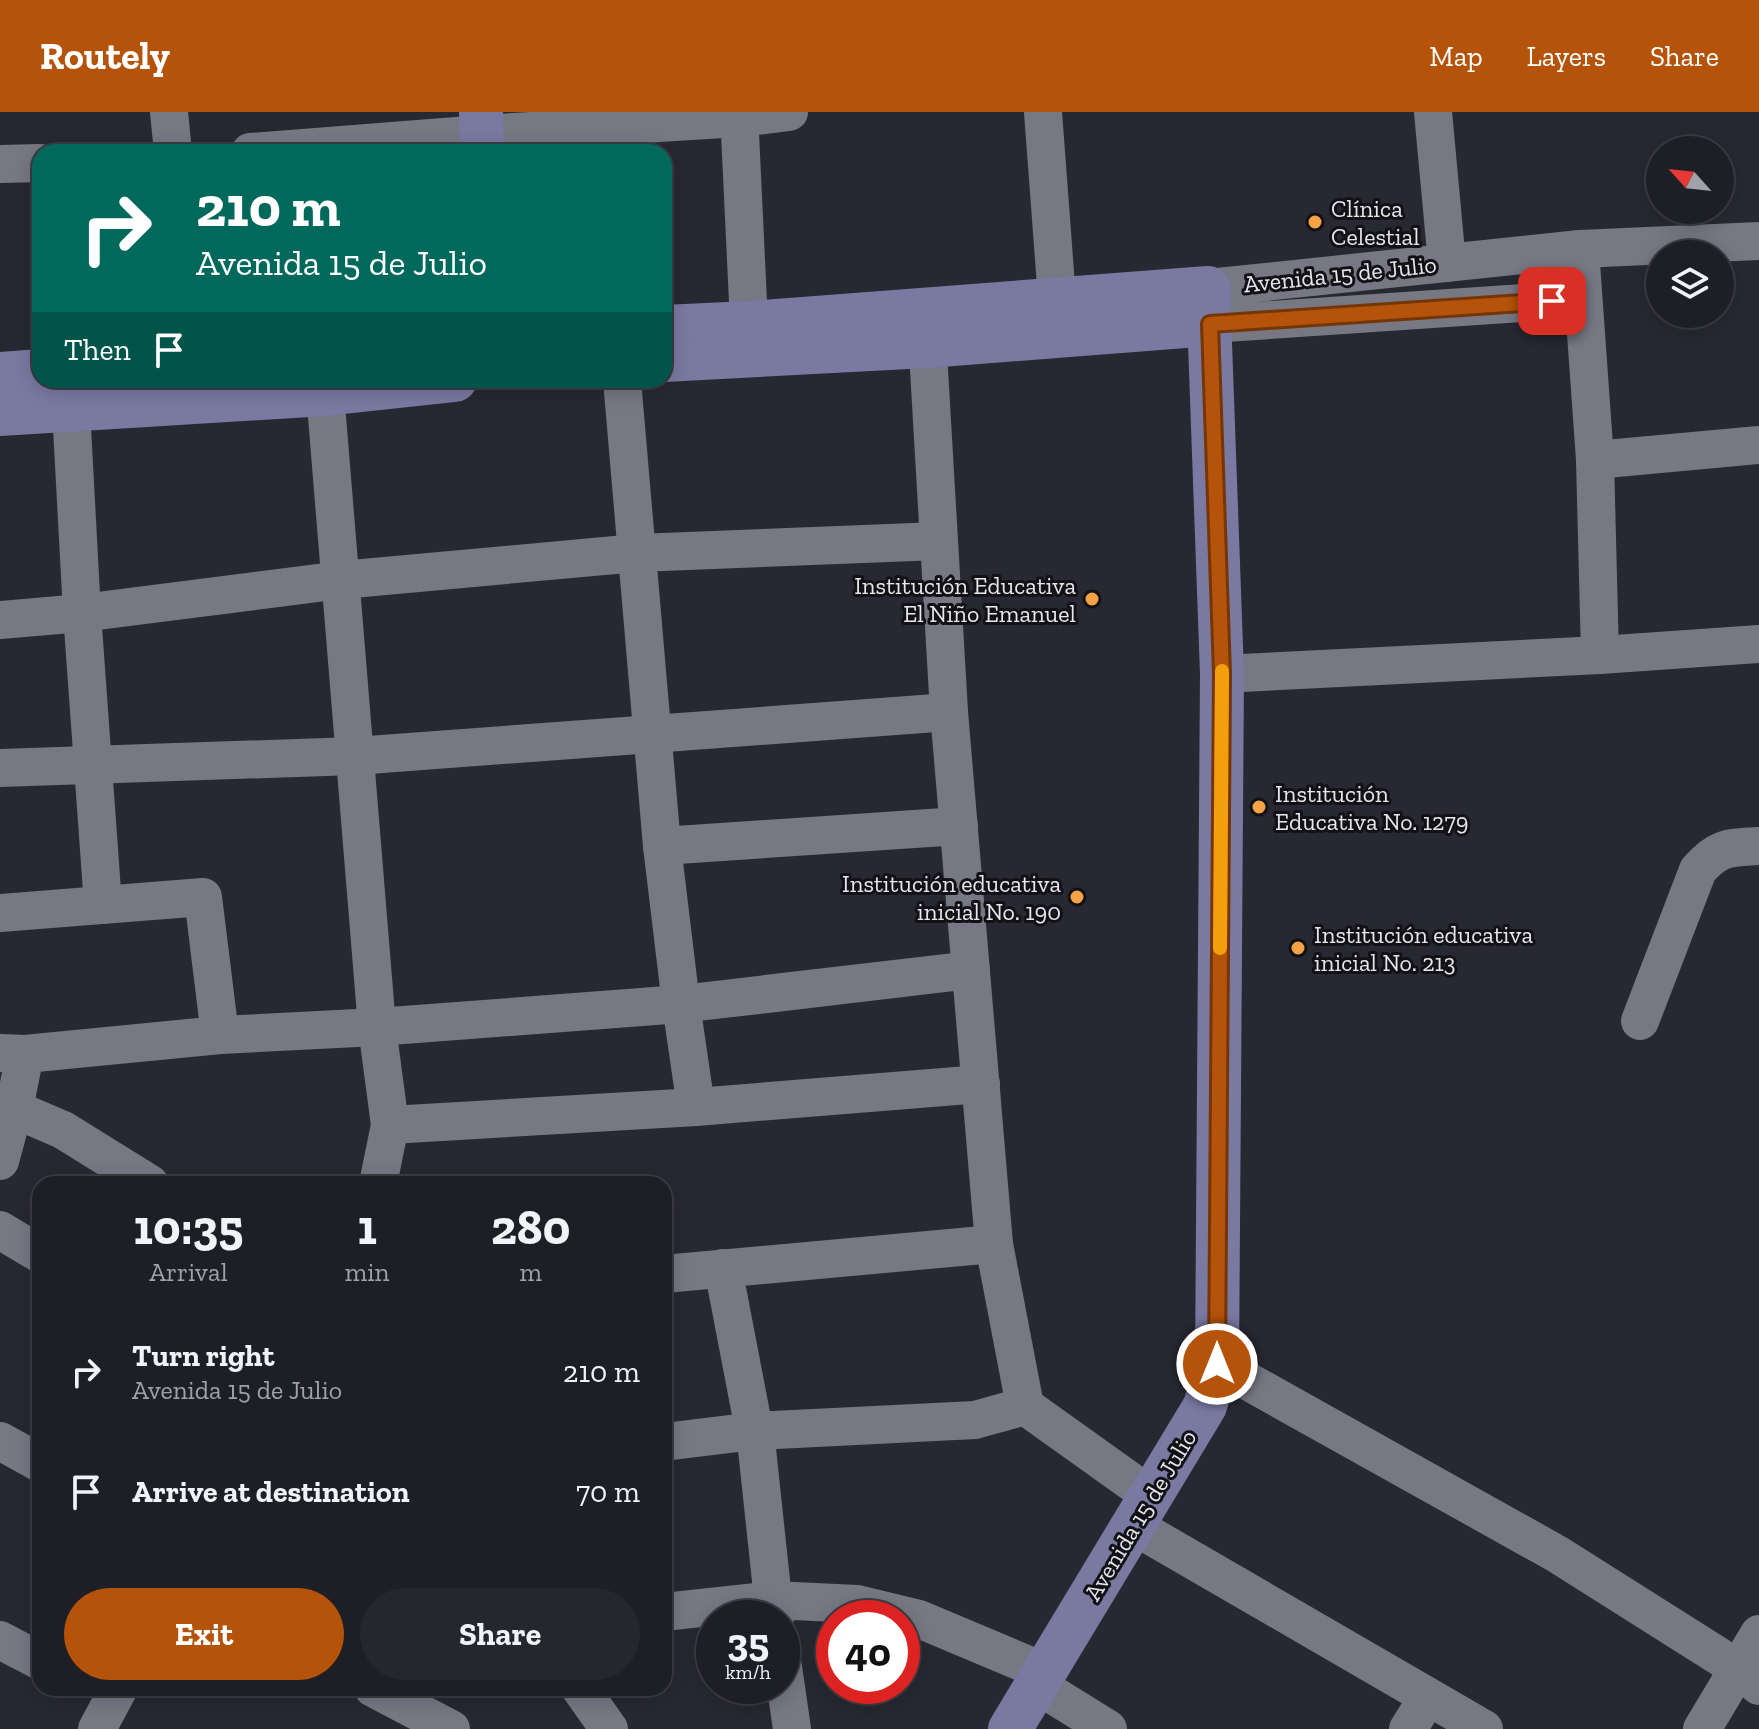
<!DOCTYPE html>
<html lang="en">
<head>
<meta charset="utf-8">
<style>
  :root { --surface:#1e1e26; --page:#26272e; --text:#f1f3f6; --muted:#a1a2a7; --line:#3c3c43; --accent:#b45309 }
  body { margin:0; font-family:"Zilla Slab",serif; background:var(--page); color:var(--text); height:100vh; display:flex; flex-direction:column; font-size:30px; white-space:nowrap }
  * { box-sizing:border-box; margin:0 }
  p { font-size:26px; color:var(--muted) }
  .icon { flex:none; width:44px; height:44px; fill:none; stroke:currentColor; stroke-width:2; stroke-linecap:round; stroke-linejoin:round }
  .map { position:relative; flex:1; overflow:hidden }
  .details { position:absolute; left:32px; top:1064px; width:640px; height:520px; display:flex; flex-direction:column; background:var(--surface); border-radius:24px; box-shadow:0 4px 20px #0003,0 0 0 2px var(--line) }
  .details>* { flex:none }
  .banner { position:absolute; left:32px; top:32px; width:640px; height:244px; border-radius:24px; box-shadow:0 4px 20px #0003,0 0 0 2px var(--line); background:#00695c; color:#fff; overflow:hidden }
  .needle { width:52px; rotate:297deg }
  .buttons { position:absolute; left:1646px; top:24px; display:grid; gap:16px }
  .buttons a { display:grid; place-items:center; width:88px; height:88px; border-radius:50%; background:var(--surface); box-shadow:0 4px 20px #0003,0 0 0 2px var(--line); font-size:40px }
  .speed { position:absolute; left:696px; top:1488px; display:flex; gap:16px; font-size:40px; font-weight:700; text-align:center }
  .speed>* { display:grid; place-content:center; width:104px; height:104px; border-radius:50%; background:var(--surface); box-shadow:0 4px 20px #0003,0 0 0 2px var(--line); line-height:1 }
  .speed small { font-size:20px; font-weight:400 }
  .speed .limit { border:12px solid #d22; background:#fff; color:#111 }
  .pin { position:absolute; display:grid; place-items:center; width:68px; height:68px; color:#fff; margin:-34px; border-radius:16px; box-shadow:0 4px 12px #0006 }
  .me { position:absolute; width:88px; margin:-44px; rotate:0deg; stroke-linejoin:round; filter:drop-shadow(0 0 6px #0008) }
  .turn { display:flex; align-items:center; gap:28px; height:168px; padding:0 32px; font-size:36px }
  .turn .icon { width:104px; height:104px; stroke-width:2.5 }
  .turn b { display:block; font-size:56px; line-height:68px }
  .then { display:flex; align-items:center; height:76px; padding:0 32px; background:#0003; gap:16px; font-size:30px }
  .eta { display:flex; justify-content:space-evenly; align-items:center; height:136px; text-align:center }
  .eta b { font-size:48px; font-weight:800; line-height:56px }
  .button { display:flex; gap:16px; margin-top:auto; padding:16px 32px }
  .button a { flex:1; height:92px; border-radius:48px; background:var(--accent); color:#fff; font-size:32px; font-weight:800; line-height:92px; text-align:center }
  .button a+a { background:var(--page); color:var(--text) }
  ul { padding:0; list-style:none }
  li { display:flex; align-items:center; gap:24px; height:120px; padding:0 32px }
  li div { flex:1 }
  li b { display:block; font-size:30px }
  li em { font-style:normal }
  header { display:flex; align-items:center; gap:48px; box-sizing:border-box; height:112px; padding:0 40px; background:var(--accent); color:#fff }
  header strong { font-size:38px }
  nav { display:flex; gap:44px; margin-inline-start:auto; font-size:28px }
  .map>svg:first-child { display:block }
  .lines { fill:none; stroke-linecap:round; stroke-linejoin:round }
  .street { stroke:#777884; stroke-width:38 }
  .secondary { stroke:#7a79a2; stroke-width:44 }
  .route-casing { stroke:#753606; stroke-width:20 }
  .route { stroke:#b45309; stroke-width:14 }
  .slow { stroke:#f59e0b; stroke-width:14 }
  .poi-dot { fill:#f6a247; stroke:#111116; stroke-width:3 }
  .labels { text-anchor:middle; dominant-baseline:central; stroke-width:6; stroke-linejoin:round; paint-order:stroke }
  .poi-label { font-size:24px; fill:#e6e6ed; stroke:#111116; text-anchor:start }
  .street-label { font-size:24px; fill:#e6e6ed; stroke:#111116 }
</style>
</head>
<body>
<header>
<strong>Routely</strong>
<nav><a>Map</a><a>Layers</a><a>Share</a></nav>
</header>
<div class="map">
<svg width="1759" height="1617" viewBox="0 0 1759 1617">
  <rect width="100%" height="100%" fill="#282832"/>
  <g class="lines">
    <g class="street">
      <polyline points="169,0 173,40"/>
      <polyline points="739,0 749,211"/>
      <polyline points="1043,0 1057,187"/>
      <polyline points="1433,0 1447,151"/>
      <polyline points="250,40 482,22 739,6 789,0"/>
      <polyline points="0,52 40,51"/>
      <polyline points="1580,137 1595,348 1600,543"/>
      <polyline points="1208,176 1580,137 1759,129"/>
      <polyline points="926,206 949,600 994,1132 1025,1294 1151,1384"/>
      <polyline points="1210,212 1583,187"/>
      <polyline points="324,268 377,915 390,1013 378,1072"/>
      <polyline points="622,268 662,734 681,892 696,995"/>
      <polyline points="71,297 82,501 103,793"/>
      <polyline points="1595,348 1759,333"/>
      <polyline points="0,508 82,501 341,468 637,441 939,429"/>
      <polyline points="1222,562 1600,543 1759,532"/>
      <polyline points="0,656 355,644 949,600"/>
      <polyline points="662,734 959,714"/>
      <polyline points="0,801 203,785 220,923"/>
      <path d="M1640,909L1698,758C1719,734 1729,736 1759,734"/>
      <polyline points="0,941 25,942 220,923 377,915 681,892 971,858"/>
      <polyline points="14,997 63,1018 150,1072"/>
      <polyline points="390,1013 696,995 981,972"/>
      <polyline points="0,1049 14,997 25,942"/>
      <polyline points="0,1118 40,1142"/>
      <polyline points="723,1156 756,1328 775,1506"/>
      <polyline points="664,1162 994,1132"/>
      <polyline points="1217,1252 1557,1442 1739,1557 1759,1574"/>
      <polyline points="0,1329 40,1351"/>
      <polyline points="664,1330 754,1319 975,1308 1025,1294"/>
      <polyline points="1134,1414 1484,1617"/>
      <polyline points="664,1500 773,1488 857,1492 919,1507 1045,1560"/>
      <polyline points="0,1528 40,1549"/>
      <polyline points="782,1548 792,1617"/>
      <polyline points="1037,1573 1108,1617"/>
      <polyline points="373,1576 451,1617"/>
      <polyline points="580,1576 609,1617"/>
      <polyline points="97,1617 119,1576"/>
      <polyline points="1408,1617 1428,1585"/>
      <polyline points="1702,1617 1759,1522"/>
    </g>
    <g class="secondary">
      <polyline points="481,0 482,40"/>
      <polyline points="664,215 749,211 1208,176 1222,562 1217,1252 1205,1294 1010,1617"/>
      <polyline points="664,248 927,234 1210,212"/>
      <polyline points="0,262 40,259"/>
      <polyline points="0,302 325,282 455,268"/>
    </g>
  </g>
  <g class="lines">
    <defs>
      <polyline id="route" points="1217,1252 1222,562 1210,212 1552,189"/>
    </defs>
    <use href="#route" class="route-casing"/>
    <use href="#route" class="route"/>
    <polyline class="slow" points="1220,836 1222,559"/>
  </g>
  <g class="poi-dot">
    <circle cx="1315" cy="110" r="8"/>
    <circle cx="1092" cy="487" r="8"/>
    <circle cx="1259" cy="695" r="8"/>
    <circle cx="1077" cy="785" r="8"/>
    <circle cx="1298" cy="836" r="8"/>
  </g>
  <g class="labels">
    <g class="poi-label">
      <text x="1331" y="96">Clínica<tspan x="1331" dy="28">Celestial</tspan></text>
      <text x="1076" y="473" text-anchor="end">Institución Educativa<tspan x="1076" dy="28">El Niño Emanuel</tspan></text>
      <text x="1275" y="681">Institución<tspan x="1275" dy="28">Educativa No. 1279</tspan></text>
      <text x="1061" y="771" text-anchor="end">Institución educativa<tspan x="1061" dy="28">inicial No. 190</tspan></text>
      <text x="1314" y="822">Institución educativa<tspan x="1314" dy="28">inicial No. 213</tspan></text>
    </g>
    <g class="street-label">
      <text transform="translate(1340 162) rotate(-6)">Avenida 15 de Julio</text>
      <text transform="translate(1140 1403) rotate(-59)">Avenida 15 de Julio</text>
    </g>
  </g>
</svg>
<div class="buttons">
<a><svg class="needle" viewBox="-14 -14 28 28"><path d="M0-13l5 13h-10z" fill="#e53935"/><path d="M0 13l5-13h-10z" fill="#a1a2a7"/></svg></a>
<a><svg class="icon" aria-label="layers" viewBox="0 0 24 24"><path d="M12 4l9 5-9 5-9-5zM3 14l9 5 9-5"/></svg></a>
</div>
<div class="speed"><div>35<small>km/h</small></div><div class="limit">40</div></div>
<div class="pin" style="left:1552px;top:189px;background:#d93025"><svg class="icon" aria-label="arrive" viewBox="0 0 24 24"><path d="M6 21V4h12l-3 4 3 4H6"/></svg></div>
<svg class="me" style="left:1217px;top:1252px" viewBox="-20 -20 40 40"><circle r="17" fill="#b45309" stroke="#fff" stroke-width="3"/><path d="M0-11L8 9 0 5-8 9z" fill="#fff"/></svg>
<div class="banner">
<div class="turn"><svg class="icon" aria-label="right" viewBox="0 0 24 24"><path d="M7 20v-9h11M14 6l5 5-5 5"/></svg><div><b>210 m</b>Avenida 15 de Julio</div></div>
<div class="then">Then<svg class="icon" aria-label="arrive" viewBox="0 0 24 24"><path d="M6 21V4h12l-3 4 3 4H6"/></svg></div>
</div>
<section class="details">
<div class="eta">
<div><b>10:35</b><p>Arrival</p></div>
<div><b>1</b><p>min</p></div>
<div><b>280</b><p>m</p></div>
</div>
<ul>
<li><svg class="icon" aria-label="right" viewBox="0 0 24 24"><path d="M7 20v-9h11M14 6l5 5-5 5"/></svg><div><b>Turn right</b><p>Avenida 15 de Julio</p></div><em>210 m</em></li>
<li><svg class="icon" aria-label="arrive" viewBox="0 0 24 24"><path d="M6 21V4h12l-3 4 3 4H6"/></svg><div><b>Arrive at destination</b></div><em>70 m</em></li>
</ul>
<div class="button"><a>Exit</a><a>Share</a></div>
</section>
</div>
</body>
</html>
